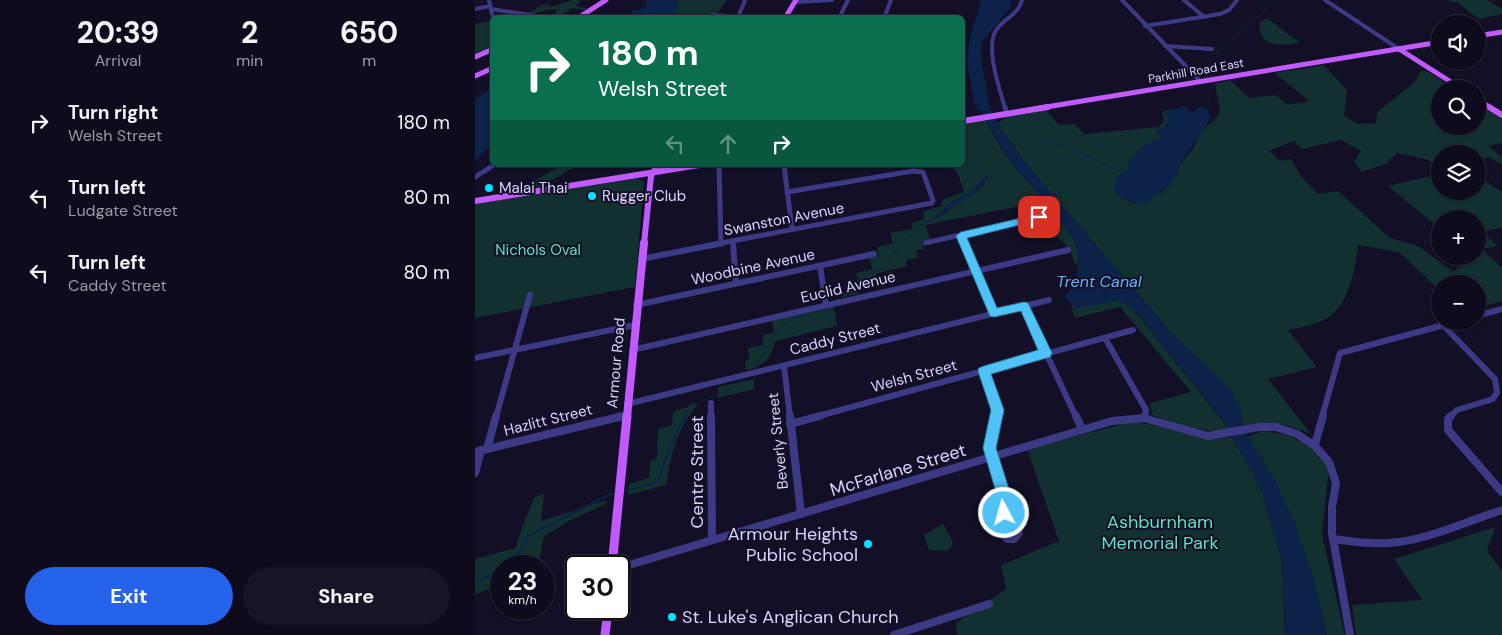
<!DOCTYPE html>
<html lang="en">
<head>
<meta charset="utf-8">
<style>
  :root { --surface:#0e0b1c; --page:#171425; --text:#f1f3f6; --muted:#9b9ba3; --line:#2e2b3b; --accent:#2563eb }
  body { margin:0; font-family:"DM Sans",sans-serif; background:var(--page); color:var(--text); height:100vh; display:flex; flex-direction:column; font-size:19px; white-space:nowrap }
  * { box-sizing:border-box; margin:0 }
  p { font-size:16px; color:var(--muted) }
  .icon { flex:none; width:28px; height:28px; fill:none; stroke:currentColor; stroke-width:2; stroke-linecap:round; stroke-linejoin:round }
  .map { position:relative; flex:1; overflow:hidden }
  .sheet { display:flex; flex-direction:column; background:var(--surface); width:475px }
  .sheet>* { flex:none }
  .banner { position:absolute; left:15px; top:15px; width:475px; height:152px; border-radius:8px; box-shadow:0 1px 4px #0004,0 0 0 1px var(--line); background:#0b6e4f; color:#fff; overflow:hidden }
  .fabs { position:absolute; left:956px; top:15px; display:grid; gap:10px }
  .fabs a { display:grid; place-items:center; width:55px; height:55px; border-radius:50%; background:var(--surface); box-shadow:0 1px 4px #0004,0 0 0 1px var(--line); font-size:25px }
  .speed { position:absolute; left:15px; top:555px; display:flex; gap:10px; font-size:25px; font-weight:700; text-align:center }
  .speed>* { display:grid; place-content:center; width:65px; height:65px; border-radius:50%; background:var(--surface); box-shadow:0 1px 4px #0004,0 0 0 1px var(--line); line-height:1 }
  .speed small { font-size:12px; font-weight:400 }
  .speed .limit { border:2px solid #111; border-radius:8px; background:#fff; color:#111 }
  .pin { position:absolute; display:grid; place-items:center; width:42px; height:42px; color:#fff; margin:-21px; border-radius:10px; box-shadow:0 2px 8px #0006 }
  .me { position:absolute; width:55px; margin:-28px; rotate:354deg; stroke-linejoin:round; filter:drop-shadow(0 0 4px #0008) }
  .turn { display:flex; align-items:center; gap:18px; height:105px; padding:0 25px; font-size:22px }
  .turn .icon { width:65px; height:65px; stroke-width:2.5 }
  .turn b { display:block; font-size:35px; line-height:42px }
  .lanes { display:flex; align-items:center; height:48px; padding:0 25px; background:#0003; justify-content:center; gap:25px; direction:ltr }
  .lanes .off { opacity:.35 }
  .eta { display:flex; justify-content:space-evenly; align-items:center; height:85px; text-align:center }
  .eta b { font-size:30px; font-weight:700; line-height:35px }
  .cta { display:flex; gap:10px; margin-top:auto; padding:10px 25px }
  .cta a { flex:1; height:58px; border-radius:30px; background:var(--accent); color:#fff; font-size:20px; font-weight:700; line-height:58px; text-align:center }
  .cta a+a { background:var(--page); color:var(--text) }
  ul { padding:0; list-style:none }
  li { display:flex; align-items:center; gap:15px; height:75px; padding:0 25px }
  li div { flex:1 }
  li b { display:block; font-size:19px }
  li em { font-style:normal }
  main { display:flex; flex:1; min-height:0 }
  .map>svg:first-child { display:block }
  .green { fill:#12302f; fill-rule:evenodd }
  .water { fill:#0c2248 }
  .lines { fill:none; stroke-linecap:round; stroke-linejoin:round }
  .stream-far1 { stroke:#0c2248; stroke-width:1 }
  .stream { stroke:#0c2248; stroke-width:2 }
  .minor-far3 { stroke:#3d3a85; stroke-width:4 }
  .minor-far2 { stroke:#3d3a85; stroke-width:5 }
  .minor-far1 { stroke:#3d3a85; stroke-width:6 }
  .minor { stroke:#3d3a85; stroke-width:8 }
  .major-far3 { stroke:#c25bff; stroke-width:5 }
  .major-far2 { stroke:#c25bff; stroke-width:6 }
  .major-far1 { stroke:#c25bff; stroke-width:8 }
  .major { stroke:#c25bff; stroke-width:9 }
  .route { fill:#4fc3f7; stroke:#337fa1 }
  .poi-dot { fill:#00e5ff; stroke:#130f26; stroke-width:2 }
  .labels { text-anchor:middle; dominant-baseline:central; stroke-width:4; stroke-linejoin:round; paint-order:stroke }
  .far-street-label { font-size:12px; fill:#d9d4ff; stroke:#130f26 }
  .poi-label { font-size:15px; fill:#d9d4ff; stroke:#130f26; text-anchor:start }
  .street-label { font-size:15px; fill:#d9d4ff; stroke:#130f26 }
  .park-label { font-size:15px; fill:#5fe0c0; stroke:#130f26 }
  .water-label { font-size:16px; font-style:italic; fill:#62b6ff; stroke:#130f26 }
  .near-street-label { font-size:18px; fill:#d9d4ff; stroke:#130f26 }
  .near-park-label { font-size:18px; fill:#5fe0c0; stroke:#130f26 }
  .near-poi-label { font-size:18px; fill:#d9d4ff; stroke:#130f26; text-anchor:end }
</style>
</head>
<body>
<main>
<section class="sheet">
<div class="eta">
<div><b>20:39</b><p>Arrival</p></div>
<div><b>2</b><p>min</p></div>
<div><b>650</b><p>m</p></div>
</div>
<ul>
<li><svg class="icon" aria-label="right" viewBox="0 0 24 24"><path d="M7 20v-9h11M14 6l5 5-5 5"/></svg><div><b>Turn right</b><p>Welsh Street</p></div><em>180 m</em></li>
<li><svg class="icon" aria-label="left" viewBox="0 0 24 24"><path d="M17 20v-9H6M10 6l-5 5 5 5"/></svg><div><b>Turn left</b><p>Ludgate Street</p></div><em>80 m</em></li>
<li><svg class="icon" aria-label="left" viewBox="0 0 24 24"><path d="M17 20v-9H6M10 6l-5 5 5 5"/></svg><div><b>Turn left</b><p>Caddy Street</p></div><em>80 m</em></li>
</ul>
<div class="cta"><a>Exit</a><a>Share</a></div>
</section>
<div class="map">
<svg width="1027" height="635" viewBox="0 0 1027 635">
  <rect width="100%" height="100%" fill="#130f26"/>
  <g class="green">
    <path d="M98,0H106L100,6L113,8L110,10L97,8L84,17L77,16L82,10C71,8 65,14 54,13L67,5L74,4L75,7Z"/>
    <polygon points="204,0 252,0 240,16 251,17 199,18"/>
    <polygon points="970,0 1012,0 1027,9 1027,14 1004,19 983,3"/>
    <path d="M792,18L825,43C806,46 785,49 784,23Z"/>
    <polygon points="15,21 17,46 0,54 0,24"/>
    <path d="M849,65L872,90L869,116L882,124L901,123L902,112L940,82L945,71H952L979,89H965V126H1002L1003,104L1027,119V143L1013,146L1027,157V165L1015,157L1003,160L1002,154H965V169L953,160L922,153L910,164L887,172L879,162L886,151L866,140L827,149L819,141L794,151L805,161L816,159L825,175L843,194L863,191L915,238L943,246L979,272L991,256H1002V219H965V229L913,186L965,174V191H1002L1003,176L1027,192V227L1008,232L1022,246L1007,249L1027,268V301L1003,308L1002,284H965V291L924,252L883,245C879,273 874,311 844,322C834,326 823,328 813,330L842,367L793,379L836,434C809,424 796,419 767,426L765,408L757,391L696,332L552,165L522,123L531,117L571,110L584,125L600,124L609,134L684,127L689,121L687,112L697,109L692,113L694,122L689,127L687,136L690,137L677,141L639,187L642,194L657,203L674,199L687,192L702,174L704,166L717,150L727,130L741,119L745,110L740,84L755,80L774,98L801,95L813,105L834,101L800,73Z"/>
    <path d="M511,120C519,138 531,156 544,172C559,190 614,241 602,266L599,262L595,249L550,205L451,225L455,239L446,242L449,249L441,250L443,258L431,260L432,266L403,273L384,287L383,294L366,298L372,290L383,282L381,273L397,269L394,258L403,256V247L418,243L415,233L438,229L437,223L449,219L448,211L467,206V200L489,192L484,177L477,165H488V124ZM513,174C511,190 494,195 482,203C474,209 469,217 458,218L479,200L493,194Z"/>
    <path d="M86,165H102C92,171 85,177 73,181L71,186L43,191Z"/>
    <polygon points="163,178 169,182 160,287 0,318 0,204"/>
    <path d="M634,301H646L659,310L754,429C734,436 697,422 677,415L675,403L716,392L645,307L599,318L596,304L602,308Z"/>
    <path d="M359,306L362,326L300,341C296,359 288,367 271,370L270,361L274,360L273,348L288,345V335L299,332L297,320Z"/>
    <polygon points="279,379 279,389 243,398 243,387"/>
    <path d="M218,403L223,405C202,428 196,455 191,485L153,495L154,484L174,478L175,461L182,459L183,429L197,425L198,412L212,407Z"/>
    <polygon points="660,421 736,439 757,437 785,487 807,560 810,635 482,635 481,623 531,589 526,565 584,541 552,449"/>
    <polygon points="789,431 813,435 838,448 854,469 847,534 870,635 852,635 838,577 773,436"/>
    <path d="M69,494L66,521L131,500V504L96,520L69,536L64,561L60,566H26V585L0,594V559L41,548C45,530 53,514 59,497Z"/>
    <polygon points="468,524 478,542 477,546 471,551 454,550 449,535"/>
    <polygon points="1020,527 1012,551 1027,571 1027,635 881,635 877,605 947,600 919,559"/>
  </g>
  <g class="water">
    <polygon points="172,0 204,0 199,17 159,17 157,11 171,8 170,2"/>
    <path d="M506,0H536L535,8L506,43L507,67L514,99L512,104L517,106L515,108L522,123L552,165L696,332L757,391L765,408L767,426L801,481L820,524L838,577L852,635H810L807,560L785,487L748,420L659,310C650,304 641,296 631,303L602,308L596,304L590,296L600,284L604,262L601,244L576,207L543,171L523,142L506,110L499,108L503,106L499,103L492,62L494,42Z"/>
    <polygon points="17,87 17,145 0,160 0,100"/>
    <path d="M709,106L717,113L726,106L731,109L736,118L704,166L702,174L695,185L670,204C657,203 629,195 643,177C646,173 648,172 653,170L652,162L670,145L689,137L682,135L680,131L689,127L694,122L692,112Z"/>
    <polygon points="513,174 516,175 496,197 480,204 463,218 458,219 479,200 493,194"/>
  </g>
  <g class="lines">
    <g class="stream-far1">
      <polyline points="730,78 734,75 733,68 747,61 741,54 786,14 797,0"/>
      <polyline points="731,109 734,106 736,85 732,82"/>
      <polyline points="555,143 577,142 584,144 647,172"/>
      <polyline points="373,296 396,273 408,268 415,257 444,226 458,219"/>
      <path d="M279,369C291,353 301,325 320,317C332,312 345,311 358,309"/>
      <path d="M209,417C225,392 255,396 274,376"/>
    </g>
    <g class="stream">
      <polyline points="149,491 182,482 202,432 210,416"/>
      <polyline points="34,566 47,549 53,536 131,496 141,493"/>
      <polyline points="0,583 26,570"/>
    </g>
    <g class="minor-far3">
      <polyline points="14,0 18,18"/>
      <polyline points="647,0 726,82"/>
      <polyline points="709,0 729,17"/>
      <polyline points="850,0 924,49"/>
      <polyline points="320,2 357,0"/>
      <polyline points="0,9 15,6"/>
      <polyline points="16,9 75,18"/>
      <polyline points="237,15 293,18"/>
      <polyline points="266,18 264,15 270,0"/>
      <polyline points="364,18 373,0"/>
      <polyline points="409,18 416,0"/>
      <polyline points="670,26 745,14 754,10 762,0"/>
      <polyline points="690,46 737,49"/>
      <path d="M530,108C525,90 509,46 522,29C531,17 543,15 547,0"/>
    </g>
    <g class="minor-far2">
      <polyline points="530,107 532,114"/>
      <polyline points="244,165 246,244"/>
      <polyline points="309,165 317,229"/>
      <polyline points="0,177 19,165"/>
      <polyline points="486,236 490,244"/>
      <polyline points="258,241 258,244"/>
      <polyline points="450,243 564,217"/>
      <polyline points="241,244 457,203 458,200 448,172 438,171 312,192"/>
    </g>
    <g class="minor-far1">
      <polyline points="258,243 261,283"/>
      <polyline points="489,243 519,313"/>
      <polyline points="166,259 248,243"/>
      <polyline points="345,266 351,305"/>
      <polyline points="161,305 399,254"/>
      <polyline points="549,306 601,417"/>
      <polyline points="1002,316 1027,309"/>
      <polyline points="969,326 1020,379 1022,392 1018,399 982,410 975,417"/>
      <polyline points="630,338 671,410 669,417"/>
      <polyline points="157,350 593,250"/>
      <polyline points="0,358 160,325"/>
      <polyline points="309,366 315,417"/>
      <polyline points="509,371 522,409 521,417"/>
      <polyline points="236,403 236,417"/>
      <polyline points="152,404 574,300"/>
      <polyline points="21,417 55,295"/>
      <polyline points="143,417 151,415"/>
      <polyline points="340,417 658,330"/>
      <polyline points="847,417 865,353 984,321"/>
    </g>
    <g class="minor">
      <polyline points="236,416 237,540"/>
      <polyline points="315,416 326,514"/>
      <polyline points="521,416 515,452 531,502"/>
      <polyline points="601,416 607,429"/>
      <polyline points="976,416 973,419 973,430 1027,492"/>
      <polyline points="669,418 670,416"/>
      <polyline points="315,424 345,416"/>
      <polyline points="840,444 848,416"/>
      <polyline points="12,449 21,416"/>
      <polyline points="0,452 148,416"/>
      <polyline points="0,473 6,450"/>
      <polygon points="531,502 543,521 544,533 539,539 532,539 527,524"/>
      <path d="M858,539C880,542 902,545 924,542C959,537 993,521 1027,510"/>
      <polyline points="144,568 637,421 669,418 733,436 784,427 801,427 822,434 840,446 854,462 861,483 857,507 857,533 875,635"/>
      <polyline points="419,635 514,604"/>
    </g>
    <g class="major-far3">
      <polyline points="103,18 131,0"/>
      <polyline points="310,18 321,0"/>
      <polyline points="1002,36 1027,32"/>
      <polyline points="924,49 987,89"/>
      <polyline points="0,57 18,49"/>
      <polyline points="0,76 18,68"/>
      <polyline points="1002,99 1016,108"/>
      <polyline points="565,108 965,42"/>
    </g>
    <g class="major-far2">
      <polyline points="1014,107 1027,115"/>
      <polyline points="488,121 573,107"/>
      <polyline points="0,201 224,165"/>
      <polyline points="169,244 176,176 183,165"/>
    </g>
    <polyline class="major-far1" points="152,417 169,243"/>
    <g class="major">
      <polyline points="137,566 152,416"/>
      <polyline points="130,635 133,609"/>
    </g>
  </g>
  <polygon class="route" points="564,214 569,217 568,219 492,238 522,308 549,302 553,303 577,353 575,357 516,374 529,410 521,448 538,502 534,518 529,521 524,518 522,513 524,502 508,448 516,410 503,371 504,368 509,366 563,350 546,311 519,317 515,316 481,236 486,232"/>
  <g class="poi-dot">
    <circle cx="14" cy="188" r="5"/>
    <circle cx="117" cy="196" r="5"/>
    <circle cx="393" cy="544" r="5"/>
    <circle cx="197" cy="617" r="5"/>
  </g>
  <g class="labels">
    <g class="far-street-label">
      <text transform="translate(721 71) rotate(-10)">Parkhill Road East</text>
    </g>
    <g class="poi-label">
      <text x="24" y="188">Malai Thai</text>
      <text x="127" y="196">Rugger Club</text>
    </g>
    <g class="street-label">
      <text transform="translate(309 219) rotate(-11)">Swanston Avenue</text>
      <text transform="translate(278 267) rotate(-12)">Woodbine Avenue</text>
      <text transform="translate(373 287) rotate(-13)">Euclid Avenue</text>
      <text transform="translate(360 339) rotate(-14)">Caddy Street</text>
      <text transform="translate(141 363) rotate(-85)">Armour Road</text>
      <text transform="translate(439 376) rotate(-15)">Welsh Street</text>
      <text transform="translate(73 420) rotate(-14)">Hazlitt Street</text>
      <text transform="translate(303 441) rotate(-96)">Beverly Street</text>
    </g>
    <g class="park-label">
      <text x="63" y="250">Nichols Oval</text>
    </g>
    <g class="water-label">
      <text x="624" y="281">Trent Canal</text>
    </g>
    <g class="near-street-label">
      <text transform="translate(423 470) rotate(-17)">McFarlane Street</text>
      <text transform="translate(222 472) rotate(-90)">Centre Street</text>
    </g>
    <g class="near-park-label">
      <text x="685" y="522">Ashburnham<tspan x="685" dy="21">Memorial Park</tspan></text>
    </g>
    <g class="near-poi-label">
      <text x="383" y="534">Armour Heights<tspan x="383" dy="21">Public School</tspan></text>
      <text x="207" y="617" text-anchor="start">St. Luke's Anglican Church</text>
    </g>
  </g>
</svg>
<div class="fabs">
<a><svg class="icon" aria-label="sound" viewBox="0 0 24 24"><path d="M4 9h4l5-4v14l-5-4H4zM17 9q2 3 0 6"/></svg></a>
<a><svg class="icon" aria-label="search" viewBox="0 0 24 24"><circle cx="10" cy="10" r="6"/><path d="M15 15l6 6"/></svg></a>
<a><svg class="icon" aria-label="layers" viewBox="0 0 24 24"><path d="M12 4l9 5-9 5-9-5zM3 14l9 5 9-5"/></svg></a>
<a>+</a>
<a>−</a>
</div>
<div class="speed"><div>23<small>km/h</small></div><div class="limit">30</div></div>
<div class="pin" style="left:564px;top:217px;background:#d93025"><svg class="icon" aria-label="arrive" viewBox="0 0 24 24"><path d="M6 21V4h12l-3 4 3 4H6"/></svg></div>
<svg class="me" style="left:529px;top:513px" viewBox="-20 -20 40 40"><circle r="17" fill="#4fc3f7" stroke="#fff" stroke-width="3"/><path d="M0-11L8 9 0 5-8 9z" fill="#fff"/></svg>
<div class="banner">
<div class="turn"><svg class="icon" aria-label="right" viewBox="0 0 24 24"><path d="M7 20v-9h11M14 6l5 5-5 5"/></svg><div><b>180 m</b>Welsh Street</div></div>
<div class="lanes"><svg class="icon off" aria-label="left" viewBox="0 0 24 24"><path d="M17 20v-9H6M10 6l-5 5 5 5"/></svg><svg class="icon off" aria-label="ahead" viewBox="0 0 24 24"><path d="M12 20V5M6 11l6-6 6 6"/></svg><svg class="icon" aria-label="right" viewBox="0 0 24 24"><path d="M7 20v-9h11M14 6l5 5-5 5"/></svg></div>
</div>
</div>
</main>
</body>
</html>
